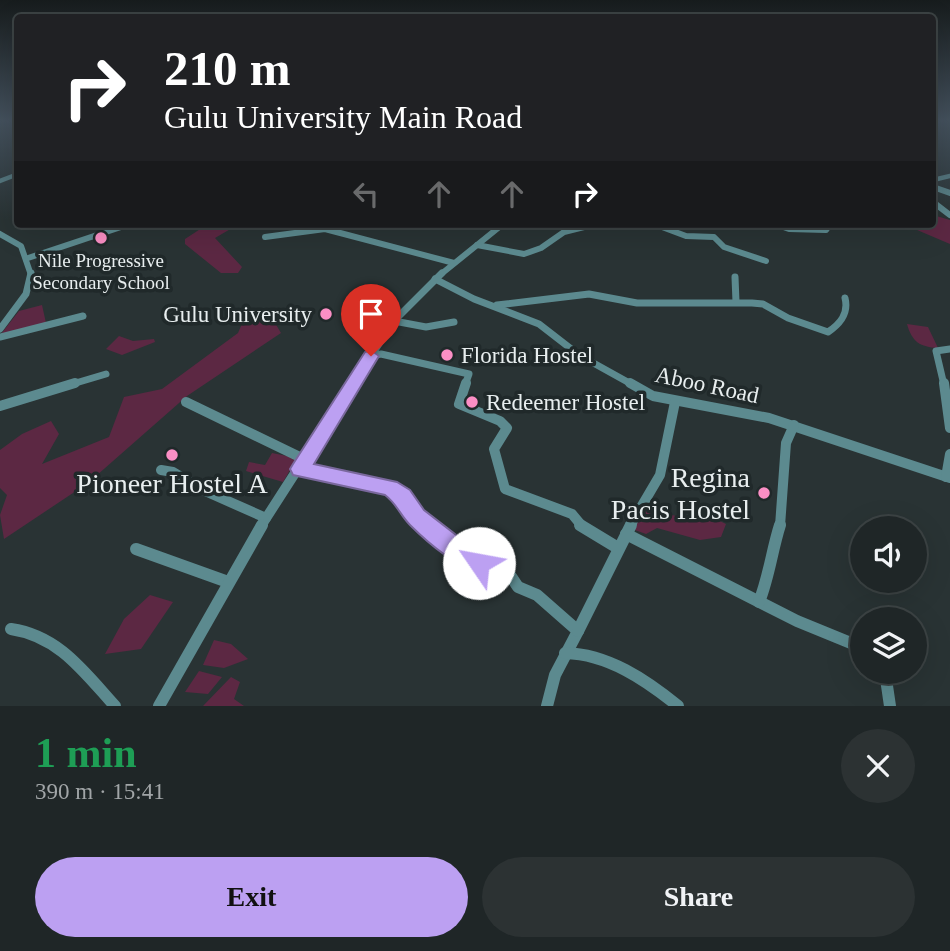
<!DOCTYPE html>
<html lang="en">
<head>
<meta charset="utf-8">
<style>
  :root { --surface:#1f2627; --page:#2c3233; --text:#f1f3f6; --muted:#a1a5a7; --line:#3c4344; --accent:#bca0f2 }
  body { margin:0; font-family:"Times New Roman",serif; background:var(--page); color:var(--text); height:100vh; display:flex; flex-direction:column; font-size:26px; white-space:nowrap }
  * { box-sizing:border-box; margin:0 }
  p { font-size:23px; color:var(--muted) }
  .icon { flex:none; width:38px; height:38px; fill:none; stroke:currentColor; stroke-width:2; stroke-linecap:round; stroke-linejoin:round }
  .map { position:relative; height:706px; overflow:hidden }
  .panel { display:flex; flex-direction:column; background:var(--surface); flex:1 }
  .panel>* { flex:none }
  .guide { position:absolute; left:14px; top:14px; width:922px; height:214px; border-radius:7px; box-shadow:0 7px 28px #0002,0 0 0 2px var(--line); background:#202124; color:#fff; overflow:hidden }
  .controls { position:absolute; left:850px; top:516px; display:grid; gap:14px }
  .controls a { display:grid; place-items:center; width:77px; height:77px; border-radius:50%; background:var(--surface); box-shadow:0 7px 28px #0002,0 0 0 2px var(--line); font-size:35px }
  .pin { position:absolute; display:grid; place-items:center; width:60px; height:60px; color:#fff; margin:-72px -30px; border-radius:50% 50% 50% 0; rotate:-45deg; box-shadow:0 0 7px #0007 }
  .pin .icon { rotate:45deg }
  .me { position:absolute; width:77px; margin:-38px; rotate:303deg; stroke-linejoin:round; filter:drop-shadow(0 0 5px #0008) }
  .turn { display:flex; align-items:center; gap:24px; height:147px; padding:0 35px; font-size:32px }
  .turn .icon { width:91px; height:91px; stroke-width:2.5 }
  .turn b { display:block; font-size:49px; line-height:60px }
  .lanes { display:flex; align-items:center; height:66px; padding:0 35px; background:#0003; justify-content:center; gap:35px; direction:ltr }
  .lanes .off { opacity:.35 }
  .round { display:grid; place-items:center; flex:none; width:74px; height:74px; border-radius:37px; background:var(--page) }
  .head { display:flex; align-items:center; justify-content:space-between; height:119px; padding:0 35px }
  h1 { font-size:42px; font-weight:700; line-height:52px; color:#1e9e55 }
  .primary-button { display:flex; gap:14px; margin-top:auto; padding:14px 35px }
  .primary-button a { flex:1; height:80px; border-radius:42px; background:var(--accent); color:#111; font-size:28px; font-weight:700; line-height:80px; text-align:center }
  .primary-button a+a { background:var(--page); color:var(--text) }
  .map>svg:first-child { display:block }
  .green { fill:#5c2843 }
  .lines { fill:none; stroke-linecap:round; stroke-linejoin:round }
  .stream { stroke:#2e001b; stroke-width:2 }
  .minor-far4 { stroke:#5c8a8f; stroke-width:4.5 }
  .minor-far3 { stroke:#5c8a8f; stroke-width:6 }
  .minor-far2 { stroke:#5c8a8f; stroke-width:7 }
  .minor-far1 { stroke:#5c8a8f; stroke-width:10 }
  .minor { stroke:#5c8a8f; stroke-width:12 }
  .route { fill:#bca0f2; stroke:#7a689d; stroke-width:2 }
  .poi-dot { fill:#fb8fc5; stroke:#20292a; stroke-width:2.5 }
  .labels { text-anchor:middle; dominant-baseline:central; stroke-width:7; stroke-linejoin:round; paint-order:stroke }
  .far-poi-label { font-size:19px; fill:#e8eeef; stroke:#20292a }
  .poi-label { font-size:23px; fill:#e8eeef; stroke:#20292a; text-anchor:start }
  .street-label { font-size:23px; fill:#e8eeef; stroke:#20292a }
  .near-poi-label { font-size:28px; fill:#e8eeef; stroke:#20292a; text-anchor:end }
</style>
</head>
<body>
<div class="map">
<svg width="950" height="706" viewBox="0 0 950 706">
  <rect width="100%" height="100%" fill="#293334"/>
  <g class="green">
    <polygon points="933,215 950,220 950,244 903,224 933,224"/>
    <polygon points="208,224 239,224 215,238 242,267 238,273 221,273 185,244 185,239"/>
    <polygon points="42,305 46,323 1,334 19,311"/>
    <polygon points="266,308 281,333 187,396 88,483 4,539 0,515 7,495 0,488 0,450 22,434 51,421 59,434 42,464 109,437 124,397 162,389 238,333 244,319"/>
    <path d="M907,324L928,327L938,348C920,347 912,342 907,324Z"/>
    <polygon points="119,336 133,341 154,339 155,342 122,355 106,349"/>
    <polygon points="272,453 297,458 283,482 246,471 249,462 265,465"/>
    <polygon points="640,505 679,517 690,517 693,508 726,524 721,537 700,540 657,528 646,534 629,528 630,515"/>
    <polygon points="150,595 173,602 141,649 105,654 124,619"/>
    <polygon points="214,640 231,644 248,659 224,668 203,665"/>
    <polygon points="199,671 222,677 208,694 185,692"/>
    <polygon points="231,677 240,682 234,699 244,706 203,706"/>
  </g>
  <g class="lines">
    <polyline class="stream" points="15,138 18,133"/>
    <g class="minor-far4">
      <polyline points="933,180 950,176"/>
      <polyline points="0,181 18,174"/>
      <polyline points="933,187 937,188"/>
    </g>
    <g class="minor-far3">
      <polyline points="933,187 950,193"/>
      <polyline points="933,202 950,215"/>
      <polyline points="654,224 686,236 714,237 724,247 766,261"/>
      <polyline points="775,224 789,229 826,230 830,224"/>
      <polyline points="0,234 21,246 31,275"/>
      <polyline points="265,237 325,229 454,263"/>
      <polyline points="477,245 524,254 541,248 564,232 596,224"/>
      <polyline points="28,258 130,224"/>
      <polyline points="440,275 503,224"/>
    </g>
    <g class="minor-far2">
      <polyline points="735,277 736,302"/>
      <polyline points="435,279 474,299 539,324 579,355 633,385"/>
      <path d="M497,305L589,294L637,303H752L763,304L788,318L828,332C840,324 849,314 845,298"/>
      <polyline points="394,321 426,327 454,322"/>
      <polyline points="0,329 26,294 31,273"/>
      <polyline points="0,337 83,316"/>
      <polyline points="371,356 381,354 469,374 465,385"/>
      <polyline points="69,385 106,374"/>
      <polyline points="352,385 394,321 442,273"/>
      <polyline points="944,385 936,351 950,349"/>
    </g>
    <g class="minor-far1">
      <polyline points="466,383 459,404 500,421 507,428 494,449 505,489 572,514 582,526"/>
      <polyline points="630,383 653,396 769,418 950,478"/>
      <polyline points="944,383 950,428"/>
      <polyline points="186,402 306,460"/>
      <polyline points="0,406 75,383"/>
      <path d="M300,469C324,474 387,480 403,496C413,506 417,517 428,526"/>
      <polyline points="161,470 173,472 205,491 266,518"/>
      <polyline points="946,477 950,454"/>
      <polyline points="261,526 353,383"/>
      <polyline points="630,526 660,475 675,402"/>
      <polyline points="780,526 786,443 794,425"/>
    </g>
    <g class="minor">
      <polyline points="426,525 469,559 506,569 518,587 537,595 578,631 555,675 547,706"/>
      <polyline points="580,525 618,548"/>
      <polyline points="626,534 797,621 863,648"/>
      <polyline points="136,549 228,582"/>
      <path d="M759,602C769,577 772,550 780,525"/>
      <path d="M11,629C59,636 84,672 115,706"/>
      <polyline points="578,631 631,525"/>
      <path d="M565,653C608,654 646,680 678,706"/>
      <polyline points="885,672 890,706"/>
      <polyline points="159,706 262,525"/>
    </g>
  </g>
  <linearGradient id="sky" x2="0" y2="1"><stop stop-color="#171c1d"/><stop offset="0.55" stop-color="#43505c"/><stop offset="1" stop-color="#43505c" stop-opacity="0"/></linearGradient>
  <rect width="950" height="219" fill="url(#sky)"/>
  <path class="route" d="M371,350L379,356L314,464L397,482L410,490L424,510L477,551L487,555L490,563L487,570L479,574C454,564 429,544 410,525C400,515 397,504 385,495L293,475L290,469L293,464L365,352Z"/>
  <g class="poi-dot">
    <circle cx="101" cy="238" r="7"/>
    <circle cx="326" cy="314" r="7"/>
    <circle cx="447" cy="355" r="7"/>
    <circle cx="472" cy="402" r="7"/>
    <circle cx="172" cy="455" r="7"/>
    <circle cx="764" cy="493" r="7"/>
  </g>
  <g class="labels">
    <g class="far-poi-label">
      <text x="101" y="260">Nile Progressive<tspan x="101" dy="22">Secondary School</tspan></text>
    </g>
    <g class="poi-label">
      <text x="312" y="314" text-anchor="end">Gulu University</text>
      <text x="461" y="355">Florida Hostel</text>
      <text x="486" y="402">Redeemer Hostel</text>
    </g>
    <g class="street-label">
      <text transform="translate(707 385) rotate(12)">Aboo Road</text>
    </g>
    <g class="near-poi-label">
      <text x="750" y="477">Regina<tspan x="750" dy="32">Pacis Hostel</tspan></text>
      <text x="172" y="483" text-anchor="middle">Pioneer Hostel A</text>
    </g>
  </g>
</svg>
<div class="controls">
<a><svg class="icon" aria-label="sound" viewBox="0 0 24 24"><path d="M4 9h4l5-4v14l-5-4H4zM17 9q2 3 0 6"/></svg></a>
<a><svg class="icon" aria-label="layers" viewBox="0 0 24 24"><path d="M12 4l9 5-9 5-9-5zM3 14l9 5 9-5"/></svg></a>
</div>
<div class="pin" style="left:371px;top:356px;background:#d93025"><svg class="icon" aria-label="arrive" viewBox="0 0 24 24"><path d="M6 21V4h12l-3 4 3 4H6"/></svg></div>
<svg class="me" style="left:479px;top:563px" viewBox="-20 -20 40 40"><circle r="19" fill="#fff"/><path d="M0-13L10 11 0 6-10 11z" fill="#bca0f2"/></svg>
<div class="guide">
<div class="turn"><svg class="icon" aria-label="right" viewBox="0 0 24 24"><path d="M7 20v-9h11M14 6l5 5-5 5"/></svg><div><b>210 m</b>Gulu University Main Road</div></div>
<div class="lanes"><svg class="icon off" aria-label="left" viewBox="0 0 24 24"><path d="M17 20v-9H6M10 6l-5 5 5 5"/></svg><svg class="icon off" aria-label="ahead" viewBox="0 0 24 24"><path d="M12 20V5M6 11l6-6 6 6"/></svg><svg class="icon off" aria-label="ahead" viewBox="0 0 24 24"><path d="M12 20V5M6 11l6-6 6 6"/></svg><svg class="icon" aria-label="right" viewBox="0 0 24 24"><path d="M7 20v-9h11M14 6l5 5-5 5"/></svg></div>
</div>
</div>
<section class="panel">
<div class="head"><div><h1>1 min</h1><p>390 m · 15:41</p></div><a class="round"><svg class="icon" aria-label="close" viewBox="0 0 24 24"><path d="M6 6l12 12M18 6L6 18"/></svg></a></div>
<div class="primary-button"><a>Exit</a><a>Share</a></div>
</section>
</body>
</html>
